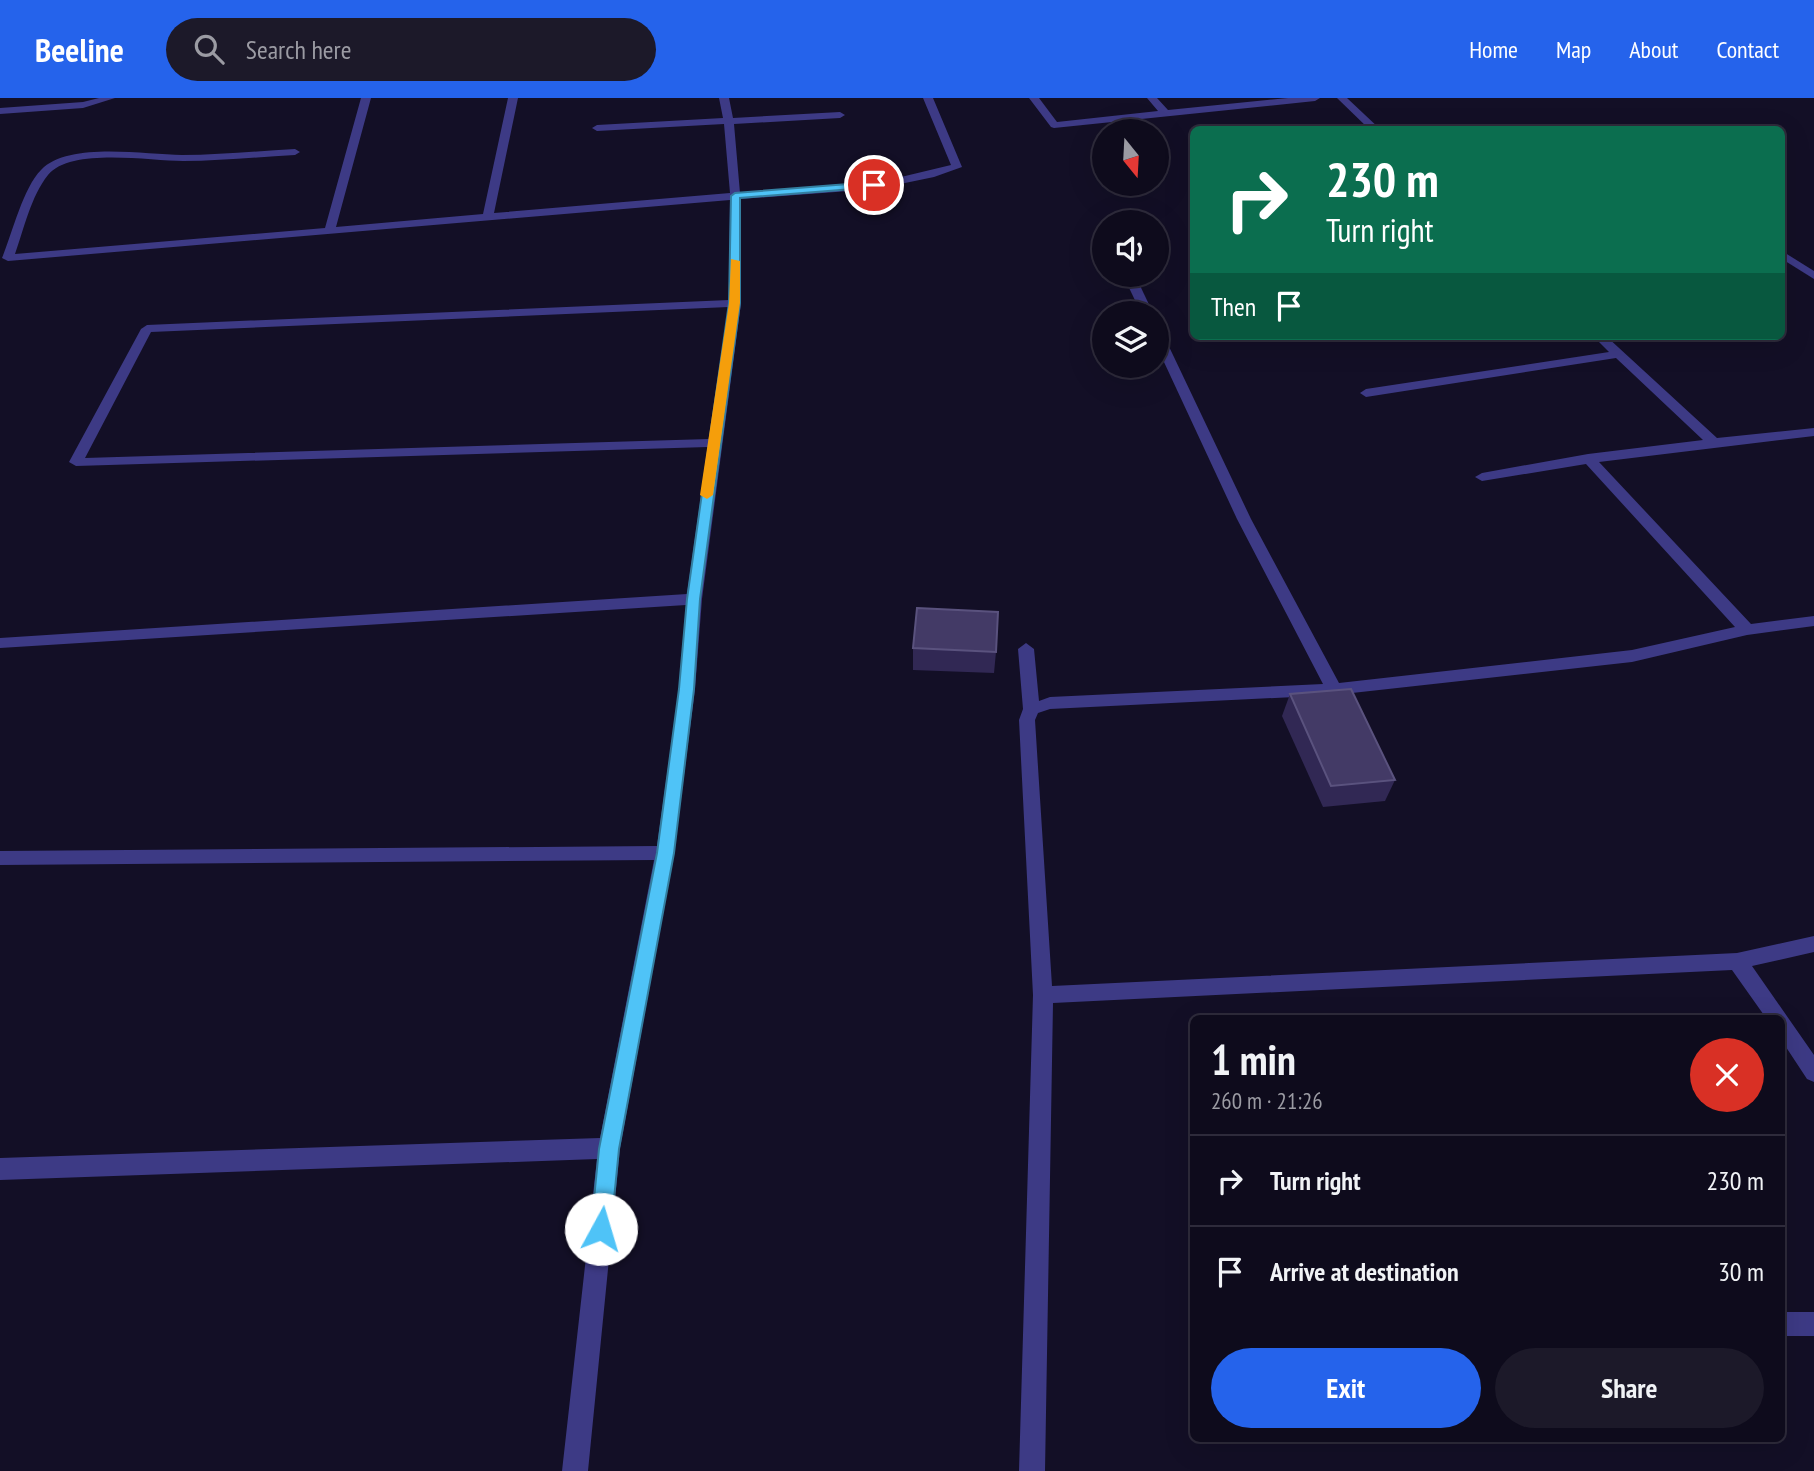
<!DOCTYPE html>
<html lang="en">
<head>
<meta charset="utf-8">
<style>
  :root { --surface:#0e0b1c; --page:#1c1929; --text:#f1f3f6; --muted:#9b9ba3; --line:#2e2b3b; --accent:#2563eb }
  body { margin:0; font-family:"PT Sans Narrow",sans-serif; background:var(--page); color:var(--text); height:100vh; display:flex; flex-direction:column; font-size:26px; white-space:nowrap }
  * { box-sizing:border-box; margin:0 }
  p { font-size:23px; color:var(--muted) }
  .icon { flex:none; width:38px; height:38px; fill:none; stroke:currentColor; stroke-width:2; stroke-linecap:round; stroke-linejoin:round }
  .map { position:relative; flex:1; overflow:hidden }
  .panel { position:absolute; left:1190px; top:917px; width:595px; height:427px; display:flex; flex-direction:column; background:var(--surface); border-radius:10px; box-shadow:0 7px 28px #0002,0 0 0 2px var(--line) }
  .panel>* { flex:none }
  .guide { position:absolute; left:1190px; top:28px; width:595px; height:214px; border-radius:10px; box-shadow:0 7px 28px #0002,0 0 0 2px var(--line); background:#0b6e4f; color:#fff; overflow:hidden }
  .needle { width:46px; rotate:162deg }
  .fabs { position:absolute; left:1092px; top:21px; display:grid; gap:14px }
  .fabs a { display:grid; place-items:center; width:77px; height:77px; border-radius:50%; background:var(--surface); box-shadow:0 7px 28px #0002,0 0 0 2px var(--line); font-size:35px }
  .pin { position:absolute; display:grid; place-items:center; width:60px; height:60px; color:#fff; margin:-30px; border:4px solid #fff; border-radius:50%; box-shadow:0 2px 7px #0007 }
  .me { position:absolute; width:77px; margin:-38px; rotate:6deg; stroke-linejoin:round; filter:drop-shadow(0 0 5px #0008) }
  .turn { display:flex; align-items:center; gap:24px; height:147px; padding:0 21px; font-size:32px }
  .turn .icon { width:91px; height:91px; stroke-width:2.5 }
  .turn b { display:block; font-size:49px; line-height:60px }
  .then { display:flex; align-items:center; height:66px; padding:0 21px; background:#0003; gap:14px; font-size:26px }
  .round { display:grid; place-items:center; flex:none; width:74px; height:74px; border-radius:37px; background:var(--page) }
  .summary { display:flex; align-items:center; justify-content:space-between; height:119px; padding:0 21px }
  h1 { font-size:42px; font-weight:700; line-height:52px }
  .action { display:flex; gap:14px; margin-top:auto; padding:14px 21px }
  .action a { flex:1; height:80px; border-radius:42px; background:var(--accent); color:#fff; font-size:28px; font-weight:700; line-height:80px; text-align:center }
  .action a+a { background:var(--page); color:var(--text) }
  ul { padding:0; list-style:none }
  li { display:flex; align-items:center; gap:21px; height:91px; padding:0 21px; border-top:2px solid var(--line) }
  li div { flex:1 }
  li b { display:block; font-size:26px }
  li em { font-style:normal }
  header { display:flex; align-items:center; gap:42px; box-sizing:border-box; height:98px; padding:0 35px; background:var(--accent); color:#fff }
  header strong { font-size:33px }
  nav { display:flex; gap:38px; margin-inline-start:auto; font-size:24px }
  .search { width:490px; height:63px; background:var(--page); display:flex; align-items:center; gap:18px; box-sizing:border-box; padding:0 24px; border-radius:38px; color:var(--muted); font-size:26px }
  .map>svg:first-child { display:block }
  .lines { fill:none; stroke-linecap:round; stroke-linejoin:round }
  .service { fill:#3d3a85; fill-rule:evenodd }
  .minor { fill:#3d3a85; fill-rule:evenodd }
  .wall { fill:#312854 }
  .building { fill:#433a66; stroke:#5a527e; stroke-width:2 }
  .route { fill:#4fc3f7; stroke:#337fa1; stroke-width:2 }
  .slow { fill:#f59e0b }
</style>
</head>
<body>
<header>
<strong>Beeline</strong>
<div class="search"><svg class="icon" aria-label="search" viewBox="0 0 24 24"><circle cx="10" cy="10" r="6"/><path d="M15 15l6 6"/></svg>Search here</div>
<nav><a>Home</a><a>Map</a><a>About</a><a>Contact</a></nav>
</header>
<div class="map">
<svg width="1814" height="1373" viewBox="0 0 1814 1373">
  <rect width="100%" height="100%" fill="#130f26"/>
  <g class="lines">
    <polygon class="service" points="1782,153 1814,173 1814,181 1782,161"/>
    <g class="minor">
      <polygon points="99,0 115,0 83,10 0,16 0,10 83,4"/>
      <path d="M361,0H371L336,129L483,116L508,0H518L494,115L730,95L724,26L597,33L592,30L597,27L723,20L719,0H729L733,20L840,14L845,17L840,20L734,26L740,95L876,85L951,67L923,0H933L962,69L934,79L876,91L740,101L741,205L702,501L695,591L674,755L620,1050L588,1373H562L597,1061L0,1082V1060L600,1040L654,762L0,767V753L657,748L679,591L686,507L0,550V540L687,496L708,349L76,368L69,364L141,231L147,227L729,202L730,102L8,163L2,160C12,136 23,90 41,72C69,43 145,57 182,57C220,57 258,53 295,51L300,54L295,57C258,59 220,63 183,63C150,63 71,49 48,77C31,98 24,131 15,156L325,130ZM729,209L709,341L85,360L151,234Z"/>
      <polygon points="1029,0 1039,0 1057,24 1158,13 1147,0 1157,0 1168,12 1288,0 1320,0 1315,3 1054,30 1051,29"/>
      <polygon points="1337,0 1347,0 1381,32 1370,32"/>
      <polygon points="1123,177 1135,177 1153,215 1141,215"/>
      <polygon points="1157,232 1163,236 1251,421 1339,585 1632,552 1735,529 1586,366 1482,383 1475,379 1482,375 1588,356 1703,342 1616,260 1366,299 1360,295 1366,291 1609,254 1593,238 1606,238 1717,340 1814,330 1814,338 1599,364 1751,526 1814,518 1814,528 1747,537 1632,564 1334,597 1050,611 1038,615 1035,622 1052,888 1737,855 1814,838 1814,854 1752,868 1814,957 1814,984 1807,981 1782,943 1782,920 1766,920 1732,872 1053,905 1045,1373 1019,1373 1033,897 1019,622 1023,611 1018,551 1026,545 1034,551 1039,603 1050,599 1323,586 1237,421 1157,249"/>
      <rect x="1782" y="1214" width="32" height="24"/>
    </g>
  </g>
  <g class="wall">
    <polygon points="913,550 996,554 994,575 913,572"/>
    <polygon points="1290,596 1395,682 1385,703 1323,709 1282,618"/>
  </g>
  <g class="building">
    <polygon points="917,510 998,514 996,554 913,550"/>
    <polygon points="1351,591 1395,682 1331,688 1290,596"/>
  </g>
  <polygon class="route" points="874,84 878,85 878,89 740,100 740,205 700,501 694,591 674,755 619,1051 611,1131 608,1138 601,1141 594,1138 591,1131 599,1051 657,755 679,591 687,501 729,205 731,98 735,95"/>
  <polygon class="slow" points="731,161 740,163 740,205 713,397 707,401 700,397 729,205"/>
</svg>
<div class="fabs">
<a><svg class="needle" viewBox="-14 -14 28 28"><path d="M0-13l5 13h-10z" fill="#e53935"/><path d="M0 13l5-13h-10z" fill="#9b9ba3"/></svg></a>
<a><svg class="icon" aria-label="sound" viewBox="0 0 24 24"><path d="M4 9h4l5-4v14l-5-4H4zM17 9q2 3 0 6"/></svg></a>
<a><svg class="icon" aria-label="layers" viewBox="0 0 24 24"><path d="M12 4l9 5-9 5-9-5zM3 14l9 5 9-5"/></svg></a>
</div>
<div class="pin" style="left:874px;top:87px;background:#d93025"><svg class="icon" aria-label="arrive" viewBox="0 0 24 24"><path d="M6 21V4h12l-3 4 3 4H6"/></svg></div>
<svg class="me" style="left:601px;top:1131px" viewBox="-20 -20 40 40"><circle r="19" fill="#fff"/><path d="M0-13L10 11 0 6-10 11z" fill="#4fc3f7"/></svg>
<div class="guide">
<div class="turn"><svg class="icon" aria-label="right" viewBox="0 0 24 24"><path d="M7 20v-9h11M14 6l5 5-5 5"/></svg><div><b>230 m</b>Turn right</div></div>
<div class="then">Then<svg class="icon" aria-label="arrive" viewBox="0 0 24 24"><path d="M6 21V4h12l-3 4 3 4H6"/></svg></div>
</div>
<section class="panel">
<div class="summary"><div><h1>1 min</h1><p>260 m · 21:26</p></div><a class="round" style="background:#d93025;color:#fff"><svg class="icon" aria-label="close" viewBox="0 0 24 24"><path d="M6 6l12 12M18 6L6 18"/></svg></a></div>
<ul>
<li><svg class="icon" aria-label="right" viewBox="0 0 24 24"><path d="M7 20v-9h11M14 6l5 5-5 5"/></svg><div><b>Turn right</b></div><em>230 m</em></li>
<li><svg class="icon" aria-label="arrive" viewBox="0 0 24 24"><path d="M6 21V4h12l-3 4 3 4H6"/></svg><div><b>Arrive at destination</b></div><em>30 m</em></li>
</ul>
<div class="action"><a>Exit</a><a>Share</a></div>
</section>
</div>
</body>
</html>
